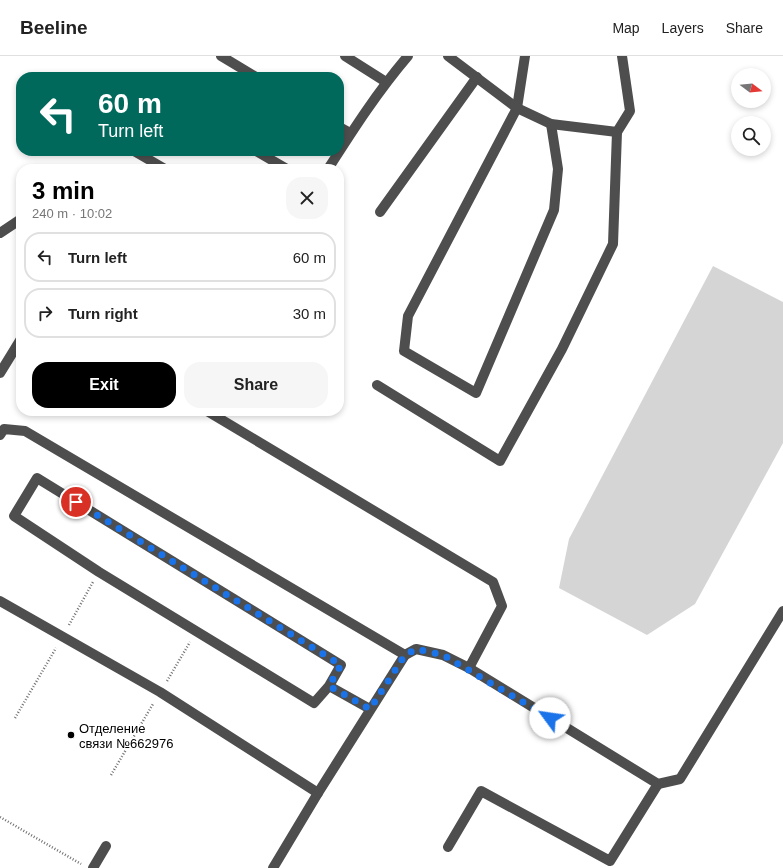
<!DOCTYPE html>
<html lang="en">
<head>
<meta charset="utf-8">
<style>
  :root { --surface:#fff; --page:#f6f6f6; --text:#222; --muted:#767676; --line:#e0e0e0; --accent:#000 }
  body { margin:0; font-family:Helvetica,sans-serif; background:var(--page); color:var(--text); height:100vh; display:flex; flex-direction:column; font-size:15px; white-space:nowrap }
  * { box-sizing:border-box; margin:0 }
  p { font-size:13px; color:var(--muted) }
  .icon { flex:none; width:22px; height:22px; fill:none; stroke:currentColor; stroke-width:2; stroke-linecap:round; stroke-linejoin:round }
  .map { position:relative; flex:1; overflow:hidden }
  .details { position:absolute; left:16px; top:108px; width:328px; height:252px; display:flex; flex-direction:column; background:var(--surface); border-radius:16px; box-shadow:0 2px 6px #0003 }
  .details>* { flex:none }
  .hud { position:absolute; left:16px; top:16px; width:328px; height:84px; border-radius:16px; box-shadow:0 2px 6px #0003; background:#00695c; color:#fff; overflow:hidden }
  .needle { width:26px; rotate:106deg }
  .buttons { position:absolute; left:731px; top:12px; display:grid; gap:8px }
  .buttons a { display:grid; place-items:center; width:40px; height:40px; border-radius:50%; background:var(--surface); box-shadow:0 2px 6px #0003; font-size:20px }
  .pin { position:absolute; display:grid; place-items:center; width:34px; height:34px; color:#fff; margin:-17px; border:2px solid #fff; border-radius:50%; box-shadow:0 1px 4px #0007 }
  .me { position:absolute; width:44px; margin:-22px; rotate:301deg; stroke-linejoin:round; filter:drop-shadow(0 0 3px #0008) }
  .turn { display:flex; align-items:center; gap:14px; height:84px; padding:0 16px; font-size:18px }
  .turn .icon { width:52px; height:52px; stroke-width:2.5 }
  .turn b { display:block; font-size:28px; line-height:34px }
  .round { display:grid; place-items:center; flex:none; width:42px; height:42px; border-radius:16px; background:var(--page) }
  .summary { display:flex; align-items:center; justify-content:space-between; height:68px; padding:0 16px }
  h1 { font-size:24px; font-weight:800; line-height:30px; color:var(--accent) }
  .button { display:flex; gap:8px; margin-top:auto; padding:8px 16px }
  .button a { flex:1; height:46px; border-radius:16px; background:var(--accent); color:#fff; font-size:16px; font-weight:800; line-height:46px; text-align:center }
  .button a+a { background:var(--page); color:var(--text) }
  ul { padding:0; list-style:none }
  li { display:flex; align-items:center; gap:12px; height:50px; margin:0 8px 6px; padding:0 8px; border:2px solid var(--line); border-radius:16px }
  li div { flex:1 }
  li b { display:block; font-size:15px }
  li em { font-style:normal }
  header { display:flex; align-items:center; gap:24px; box-sizing:border-box; height:56px; padding:0 20px; background:var(--surface); border-bottom:1px solid var(--line) }
  header strong { font-size:19px }
  nav { display:flex; gap:22px; margin-inline-start:auto; font-size:14px }
  .map>svg:first-child { display:block }
  .green { fill:#d5d5d5 }
  .lines { fill:none; stroke-linecap:round; stroke-linejoin:round }
  .path { stroke:#707070; stroke-width:2.5; stroke-dasharray:1 2; stroke-linecap:butt }
  .minor { stroke:#4e4e4e; stroke-width:10 }
  .route { stroke:#1a73e8; stroke-width:7; stroke-dasharray:0 12.6 }
  .poi-dot { fill:#000; stroke:#fff; stroke-width:1.5 }
  .labels { text-anchor:middle; dominant-baseline:central; stroke-width:4; stroke-linejoin:round; paint-order:stroke }
  .poi-label { font-size:13px; fill:#000; stroke:#fff; text-anchor:start }
</style>
</head>
<body>
<header>
<strong>Beeline</strong>
<nav><a>Map</a><a>Layers</a><a>Share</a></nav>
</header>
<div class="map">
<svg width="783" height="812" viewBox="0 0 783 812">
  <rect width="100%" height="100%" fill="#fff"/>
  <polygon class="green" points="713,210 783,246 783,387 695,548 647,579 559,532 569,483"/>
  <g class="lines">
    <g class="path">
      <polyline points="69,569 93,526"/>
      <polyline points="167,625 190,586"/>
      <polyline points="15,662 56,592"/>
      <polyline points="111,719 153,648"/>
      <polyline points="0,761 81,808"/>
    </g>
    <g class="minor">
      <polyline points="221,0 256,21"/>
      <polyline points="345,0 386,26"/>
      <polyline points="525,0 517,52 408,260 404,295 476,337 554,154 558,113 551,68"/>
      <polyline points="339,71 350,77"/>
      <polyline points="617,76 630,55 622,0"/>
      <polyline points="134,95 165,113"/>
      <polyline points="256,95 287,113"/>
      <path d="M328,113C353,74 378,35 408,0"/>
      <polyline points="380,156 477,21"/>
      <polyline points="0,177 21,163"/>
      <polyline points="0,317 21,283"/>
      <polyline points="377,329 500,405 562,293 613,188 617,76 551,68 517,52 448,0"/>
      <polyline points="207,355 493,526 502,550 469,612"/>
      <polyline points="0,379 4,373 25,375 405,599"/>
      <polyline points="0,545 160,636 318,737"/>
      <polyline points="329,630 341,609 37,422 14,460 99,516 314,647 329,630 370,653"/>
      <polyline points="448,791 481,735 610,805 658,728"/>
      <polyline points="93,812 106,790"/>
      <polyline points="273,812 318,737 405,599 416,593 443,599 469,612 658,728 680,723 783,555"/>
    </g>
  </g>
  <g class="lines">
    <polyline class="route" points="76,446 341,609 329,630 370,653 405,599 416,593 443,599 550,662"/>
  </g>
  <circle class="poi-dot" cx="71" cy="679" r="4"/>
  <g class="labels">
    <g class="poi-label">
      <text x="79" y="672">Отделение<tspan x="79" dy="15">связи №662976</tspan></text>
    </g>
  </g>
</svg>
<div class="buttons">
<a><svg class="needle" viewBox="-14 -14 28 28"><path d="M0-13l5 13h-10z" fill="#e53935"/><path d="M0 13l5-13h-10z" fill="#767676"/></svg></a>
<a><svg class="icon" aria-label="search" viewBox="0 0 24 24"><circle cx="10" cy="10" r="6"/><path d="M15 15l6 6"/></svg></a>
</div>
<div class="pin" style="left:76px;top:446px;background:#d93025"><svg class="icon" aria-label="arrive" viewBox="0 0 24 24"><path d="M6 21V4h12l-3 4 3 4H6"/></svg></div>
<svg class="me" style="left:550px;top:662px" viewBox="-20 -20 40 40"><circle r="19" fill="#fff"/><path d="M0-13L10 11 0 6-10 11z" fill="#1a73e8"/></svg>
<div class="hud">
<div class="turn"><svg class="icon" aria-label="left" viewBox="0 0 24 24"><path d="M17 20v-9H6M10 6l-5 5 5 5"/></svg><div><b>60 m</b>Turn left</div></div>
</div>
<section class="details">
<div class="summary"><div><h1>3 min</h1><p>240 m · 10:02</p></div><a class="round"><svg class="icon" aria-label="close" viewBox="0 0 24 24"><path d="M6 6l12 12M18 6L6 18"/></svg></a></div>
<ul>
<li><svg class="icon" aria-label="left" viewBox="0 0 24 24"><path d="M17 20v-9H6M10 6l-5 5 5 5"/></svg><div><b>Turn left</b></div><em>60 m</em></li>
<li><svg class="icon" aria-label="right" viewBox="0 0 24 24"><path d="M7 20v-9h11M14 6l5 5-5 5"/></svg><div><b>Turn right</b></div><em>30 m</em></li>
</ul>
<div class="button"><a>Exit</a><a>Share</a></div>
</section>
</div>
</body>
</html>
